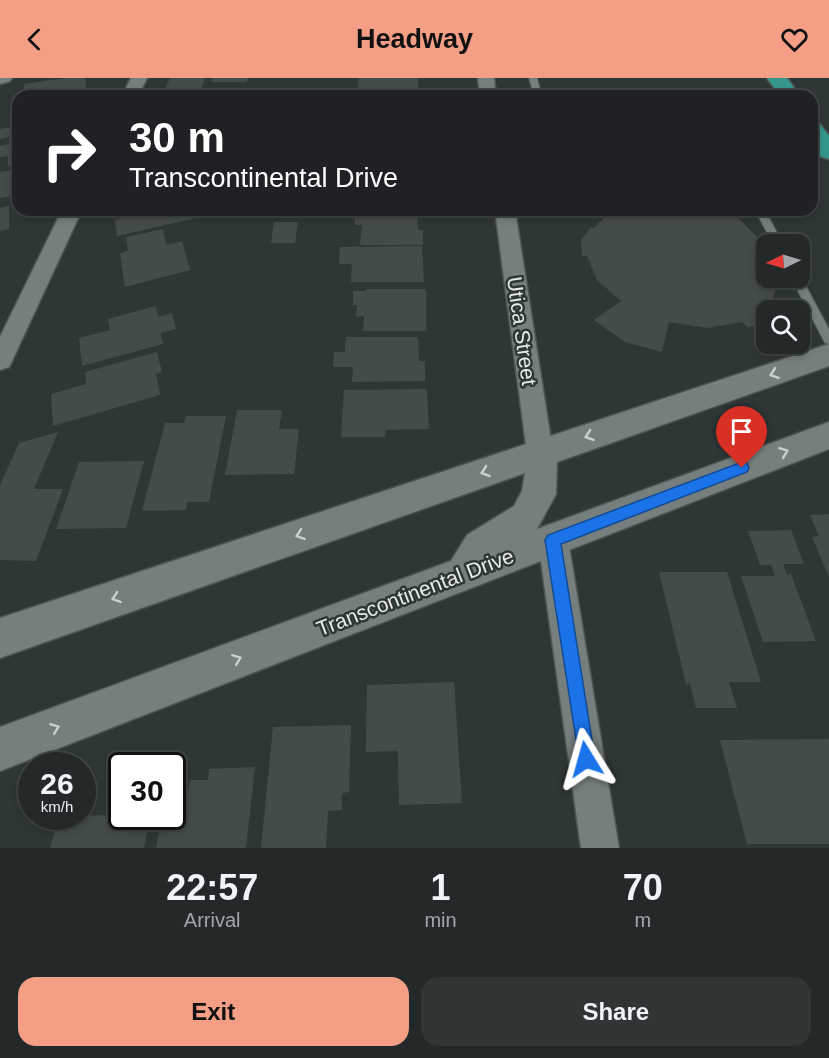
<!DOCTYPE html>
<html lang="en">
<head>
<meta charset="utf-8">
<style>
  :root { --surface:#232928; --page:#2f3534; --text:#f1f3f6; --muted:#a3a6a8; --line:#404545; --accent:#f49e86 }
  body { margin:0; font-family:Arial,sans-serif; background:var(--page); color:var(--text); height:100vh; display:flex; flex-direction:column; font-size:22px; white-space:nowrap }
  * { box-sizing:border-box; margin:0 }
  p { font-size:20px; color:var(--muted) }
  .icon { flex:none; width:33px; height:33px; fill:none; stroke:currentColor; stroke-width:2; stroke-linecap:round; stroke-linejoin:round }
  .map { position:relative; height:770px; overflow:hidden }
  .side { display:flex; flex-direction:column; background:var(--surface); flex:1 }
  .side>* { flex:none }
  .hud { position:absolute; left:12px; top:12px; width:806px; height:126px; border-radius:18px; box-shadow:0 3px 9px #0003,0 0 0 2px var(--line); background:#202124; color:#fff; overflow:hidden }
  .needle { width:39px; rotate:265deg }
  .fabs { position:absolute; left:756px; top:156px; display:grid; gap:12px }
  .fabs a { display:grid; place-items:center; width:54px; height:54px; border-radius:12px; background:var(--surface); box-shadow:0 3px 9px #0003,0 0 0 2px var(--line); font-size:30px }
  .speed { position:absolute; left:18px; top:674px; display:flex; gap:12px; font-size:30px; font-weight:700; text-align:center }
  .speed>* { display:grid; place-content:center; width:78px; height:78px; border-radius:50%; background:var(--surface); box-shadow:0 3px 9px #0003,0 0 0 2px var(--line); line-height:1 }
  .speed small { font-size:15px; font-weight:400 }
  .speed .limit { border:3px solid #111; border-radius:9px; background:#fff; color:#111 }
  .pin { position:absolute; display:grid; place-items:center; width:51px; height:51px; color:#fff; margin:-62px -26px; border-radius:50% 50% 50% 0; rotate:-45deg; box-shadow:0 0 6px #0007 }
  .pin .icon { rotate:45deg }
  .me { position:absolute; width:66px; margin:-33px; rotate:352deg; stroke-linejoin:round; filter:drop-shadow(0 0 4px #0008) }
  .turn { display:flex; align-items:center; gap:21px; height:126px; padding:0 18px; font-size:27px }
  .turn .icon { width:78px; height:78px; stroke-width:2.5 }
  .turn b { display:block; font-size:42px; line-height:51px }
  .eta { display:flex; justify-content:space-evenly; align-items:center; height:102px; text-align:center }
  .eta b { font-size:36px; font-weight:600; line-height:42px }
  .button { display:flex; gap:12px; margin-top:auto; padding:12px 18px }
  .button a { flex:1; height:69px; border-radius:18px; background:var(--accent); color:#111; font-size:24px; font-weight:600; line-height:69px; text-align:center }
  .button a+a { background:var(--page); color:var(--text) }
  header { display:flex; justify-content:space-between; align-items:center; height:78px; padding:0 18px; background:var(--accent); color:#111; font-size:27px; font-weight:600 }
  .map>svg:first-child { display:block }
  .building { fill:#444c4b }
  .lines { fill:none; stroke-linecap:round; stroke-linejoin:round }
  .lane-casing { stroke:#4d5453; stroke-width:2 }
  .street-casing { stroke:#4d5453; stroke-width:3 }
  .secondary-casing { stroke:#4d5453; stroke-width:3 }
  .highway-casing { stroke:#4d5453; stroke-width:3 }
  .lane { fill:#767f7d; fill-rule:evenodd }
  .street { fill:#767f7d; fill-rule:evenodd }
  .secondary { fill:#767f7d; fill-rule:evenodd }
  .highway { fill:#35968b; fill-rule:evenodd }
  .oneway { stroke:#cbd1d0 }
  .route { fill:#1a73e8; stroke:#114b97; stroke-width:1.5 }
  .labels { text-anchor:middle; dominant-baseline:central; stroke-width:5; stroke-linejoin:round; paint-order:stroke }
  .street-label { font-size:21px; fill:#e7eceb; stroke:#2f3736 }
</style>
</head>
<body>
<header><svg class="icon" aria-label="back" viewBox="0 0 24 24"><path d="M15 5l-7 7 7 7"/></svg>Headway<svg class="icon" aria-label="heart" viewBox="0 0 24 24"><path d="M12 20l-8-8c-3-5 5-10 8-4 3-6 11-1 8 4z"/></svg></header>
<div class="map">
<svg width="829" height="770" viewBox="0 0 829 770">
  <rect width="100%" height="100%" fill="#2f3736"/>
  <g class="building">
    <polygon points="66,0 85,0 87,16 45,18 45,14 25,18 24,6"/>
    <polygon points="170,0 205,0 199,17 162,18"/>
    <polygon points="212,0 248,0 247,4 211,4"/>
    <polygon points="359,0 418,0 418,10 358,10"/>
    <polygon points="361,14 413,14 413,18 360,18"/>
    <polygon points="18,48 18,58 0,61 0,51"/>
    <polygon points="18,59 18,87 8,89 8,78 0,79 0,68 9,66 9,61"/>
    <polygon points="18,91 18,117 0,120 0,94"/>
    <polygon points="9,128 9,151 0,153 0,130"/>
    <polygon points="140,132 222,132 223,134 117,158 115,142 141,136"/>
    <polygon points="617,132 730,132 766,168 766,200 779,200 772,222 781,226 776,232 766,232 766,243 748,250 742,244 707,250 669,244 662,274 625,264 594,242 621,223 597,202 587,178 582,178 581,162 591,149 594,150 610,134"/>
    <polygon points="417,135 418,152 423,152 423,167 360,167 362,147 355,147 355,136"/>
    <polygon points="274,144 298,144 295,165 271,165"/>
    <polygon points="163,151 166,167 182,163 190,192 125,209 120,175 128,173 126,159"/>
    <polygon points="422,168 424,204 351,204 352,186 339,186 340,169"/>
    <polygon points="366,211 426,211 426,253 363,253 364,238 356,239 357,227 353,227 353,213 366,213"/>
    <polygon points="156,228 158,239 172,235 176,251 161,255 163,266 82,288 79,260 110,252 108,241"/>
    <polygon points="346,259 418,259 419,283 425,283 425,303 352,304 353,289 333,289 334,274 345,274"/>
    <polygon points="157,274 162,294 156,296 160,317 53,348 51,316 86,306 85,294"/>
    <polygon points="427,311 429,351 386,352 385,359 341,359 344,312"/>
    <polygon points="237,332 282,332 279,351 299,351 294,396 225,397"/>
    <polygon points="186,338 226,338 209,424 187,424 186,432 142,433 165,345 184,345"/>
    <polygon points="58,354 34,411 63,411 36,483 0,482 0,407 19,365"/>
    <polygon points="144,383 126,450 56,451 79,384"/>
    <polygon points="829,436 829,499 812,459 819,458 810,437"/>
    <polygon points="791,452 804,486 783,486 787,497 791,496 816,563 763,564 741,498 775,498 771,487 760,487 748,453"/>
    <polygon points="659,494 727,494 761,604 729,604 737,630 696,630 690,605 686,606"/>
    <polygon points="454,604 462,725 399,727 398,673 366,674 367,607"/>
    <polygon points="351,647 349,714 342,715 342,732 328,733 326,770 261,770 273,649"/>
    <polygon points="829,661 829,766 747,766 720,662"/>
    <polygon points="255,689 246,770 156,770 160,748 183,748 190,702 208,702 209,691"/>
    <polygon points="122,737 150,738 144,770 50,770 59,738"/>
  </g>
  <g class="lines">
    <defs>
      <g id="lane">
        <polygon points="529,0 537,0 542,18 534,18"/>
        <polygon points="755,132 765,132 783,166 773,166"/>
        <polygon points="800,197 829,251 829,266 825,265 791,200 800,200"/>
      </g>
      <g id="street">
        <polygon points="0,0 12,0 10,3 0,6"/>
        <polygon points="131,0 147,0 138,18 122,18"/>
        <polygon points="478,0 494,0 496,18 480,18"/>
        <polygon points="62,132 82,132 12,283 9,289 0,292 0,259"/>
        <polygon points="495,132 515,132 553,375 549,383 540,386 531,383 527,375"/>
        <polygon points="553,448 563,452 568,462 619,770 581,770 538,462 543,452"/>
      </g>
      <polygon id="secondary" points="829,266 829,288 557,384 556,416 537,451 829,344 829,371 0,693 0,649 451,483 467,457 514,428 522,413 525,395 0,580 0,540"/>
      <g id="highway">
        <polygon points="767,0 787,0 800,18 780,18"/>
        <polygon points="812,43 819,45 829,58 829,81 821,79 812,64"/>
      </g>
    </defs>
    <use href="#lane" class="lane-casing"/>
    <use href="#street" class="street-casing"/>
    <use href="#secondary" class="secondary-casing"/>
    <use href="#highway" class="highway-casing"/>
    <use href="#lane" class="lane"/>
    <use href="#street" class="street"/>
    <use href="#secondary" class="secondary"/>
    <use href="#highway" class="highway"/>
  </g>
  <defs><path id="oneway-chevron" d="M-2-3.5L2.5 0L-2 3.5" fill="none" stroke-width="1.6" stroke-linecap="round" stroke-linejoin="round" transform="scale(1.5)"/></defs>
  <g class="oneway">
    <use href="#oneway-chevron" transform="translate(774 296) rotate(161)"/>
    <use href="#oneway-chevron" transform="translate(589 358) rotate(161)"/>
    <use href="#oneway-chevron" transform="translate(784 374) rotate(-21)"/>
    <use href="#oneway-chevron" transform="translate(485 394) rotate(161)"/>
    <use href="#oneway-chevron" transform="translate(300 457) rotate(161)"/>
    <use href="#oneway-chevron" transform="translate(116 520) rotate(161)"/>
    <use href="#oneway-chevron" transform="translate(237 581) rotate(-21)"/>
    <use href="#oneway-chevron" transform="translate(55 650) rotate(-21)"/>
  </g>
  <polygon class="route" points="742,384 747,385 749,390 747,394 561,466 595,681 592,687 586,690 580,687 545,462 548,457"/>
  <g class="labels">
    <g class="street-label">
      <text transform="translate(522 253) rotate(82)">Utica Street</text>
      <text transform="translate(415 514) rotate(-21)">Transcontinental Drive</text>
    </g>
  </g>
</svg>
<div class="fabs">
<a><svg class="needle" viewBox="-14 -14 28 28"><path d="M0-13l5 13h-10z" fill="#e53935"/><path d="M0 13l5-13h-10z" fill="#a3a6a8"/></svg></a>
<a><svg class="icon" aria-label="search" viewBox="0 0 24 24"><circle cx="10" cy="10" r="6"/><path d="M15 15l6 6"/></svg></a>
</div>
<div class="speed"><div>26<small>km/h</small></div><div class="limit">30</div></div>
<div class="pin" style="left:742px;top:390px;background:#d93025"><svg class="icon" aria-label="arrive" viewBox="0 0 24 24"><path d="M6 21V4h12l-3 4 3 4H6"/></svg></div>
<svg class="me" style="left:586px;top:681px" viewBox="-20 -20 40 40"><path d="M0-17L14 15 0 8-14 15z" fill="#1a73e8" stroke="#fff" stroke-width="4"/></svg>
<div class="hud">
<div class="turn"><svg class="icon" aria-label="right" viewBox="0 0 24 24"><path d="M7 20v-9h11M14 6l5 5-5 5"/></svg><div><b>30 m</b>Transcontinental Drive</div></div>
</div>
</div>
<section class="side">
<div class="eta">
<div><b>22:57</b><p>Arrival</p></div>
<div><b>1</b><p>min</p></div>
<div><b>70</b><p>m</p></div>
</div>
<div class="button"><a>Exit</a><a>Share</a></div>
</section>
</body>
</html>
